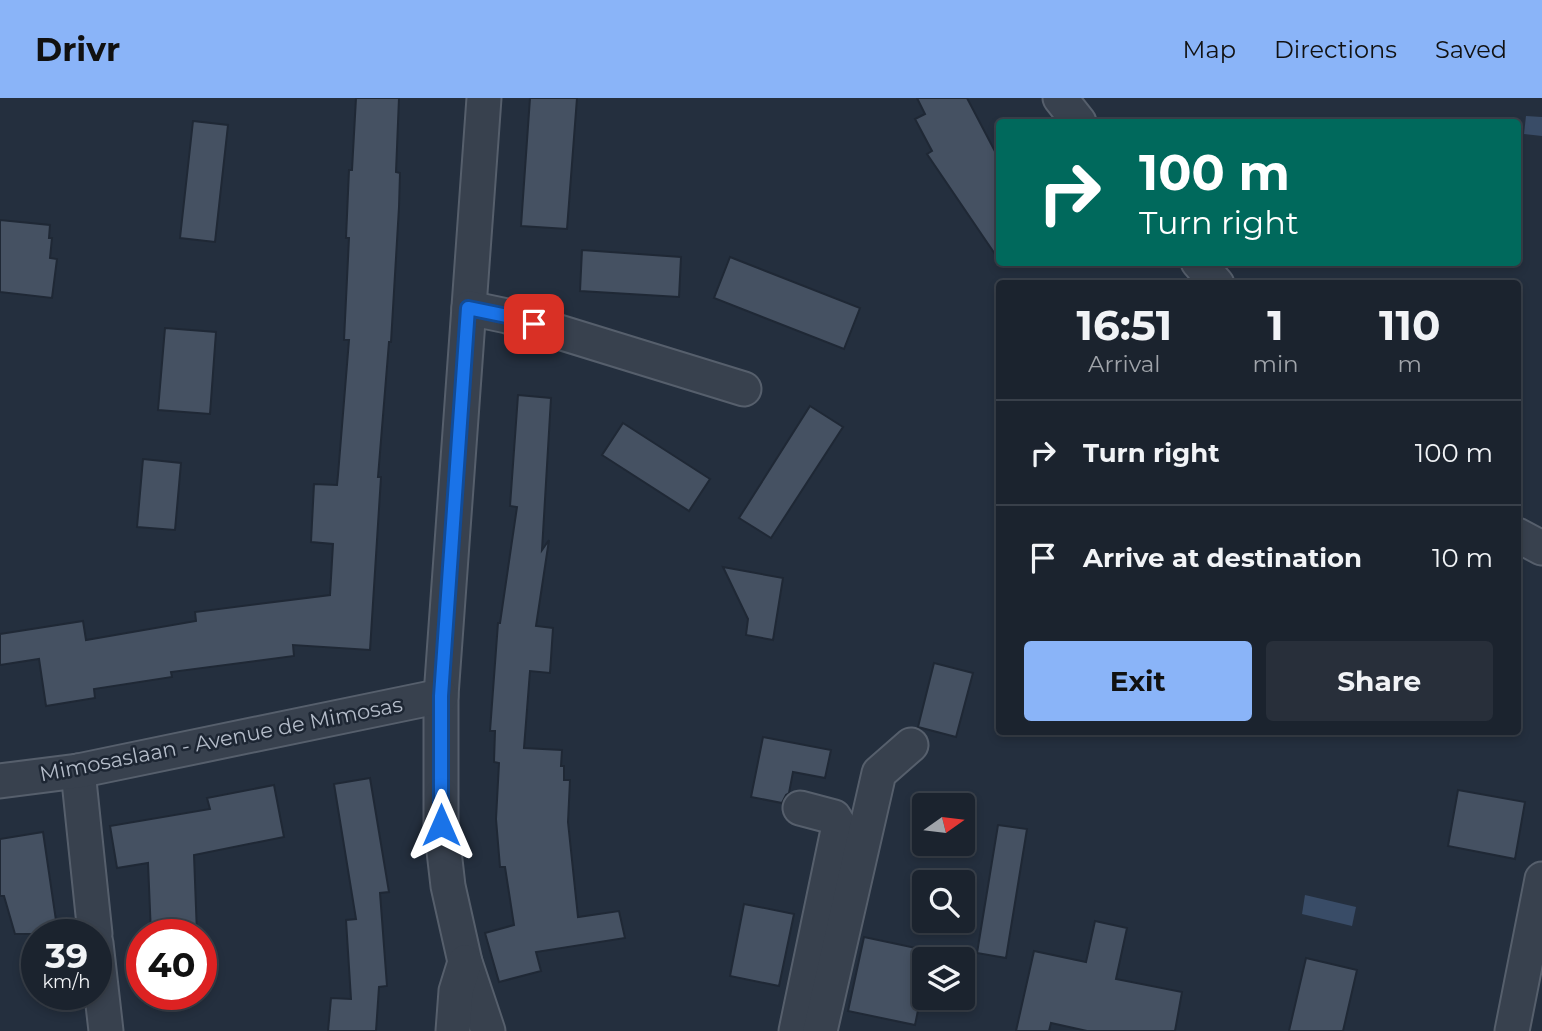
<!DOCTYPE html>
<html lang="en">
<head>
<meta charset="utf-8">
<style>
  :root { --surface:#1b232e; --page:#282f3a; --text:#f1f3f6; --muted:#a0a4aa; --line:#39404a; --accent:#8ab4f8 }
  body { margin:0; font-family:Montserrat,sans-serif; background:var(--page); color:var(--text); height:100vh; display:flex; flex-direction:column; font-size:26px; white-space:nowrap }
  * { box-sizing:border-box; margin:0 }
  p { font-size:23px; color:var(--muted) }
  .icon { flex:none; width:38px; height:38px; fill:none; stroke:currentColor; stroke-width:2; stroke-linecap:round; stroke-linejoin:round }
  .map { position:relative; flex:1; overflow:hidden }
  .panel { position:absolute; left:996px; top:182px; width:525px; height:455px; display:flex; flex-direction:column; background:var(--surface); border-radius:7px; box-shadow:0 4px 10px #0003,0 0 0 2px var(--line) }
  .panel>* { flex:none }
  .guide { position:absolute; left:996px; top:21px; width:525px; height:147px; border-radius:7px; box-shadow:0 4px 10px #0003,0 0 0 2px var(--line); background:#00695c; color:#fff; overflow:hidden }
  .needle { width:46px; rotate:76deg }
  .buttons { position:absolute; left:912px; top:695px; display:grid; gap:14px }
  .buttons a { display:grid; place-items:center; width:63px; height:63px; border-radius:7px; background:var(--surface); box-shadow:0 4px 10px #0003,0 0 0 2px var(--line); font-size:35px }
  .speed { position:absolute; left:21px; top:821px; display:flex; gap:14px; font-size:35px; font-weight:700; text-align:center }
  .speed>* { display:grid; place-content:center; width:91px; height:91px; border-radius:50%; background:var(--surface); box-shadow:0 4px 10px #0003,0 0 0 2px var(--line); line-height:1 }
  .speed small { font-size:18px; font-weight:400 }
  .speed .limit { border:10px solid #d22; background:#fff; color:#111 }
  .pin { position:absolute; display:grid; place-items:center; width:60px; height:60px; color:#fff; margin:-30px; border-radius:14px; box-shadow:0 4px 10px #0006 }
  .me { position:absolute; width:77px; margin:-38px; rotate:0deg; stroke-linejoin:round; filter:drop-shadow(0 0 5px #0008) }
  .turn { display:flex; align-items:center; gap:24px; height:147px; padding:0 28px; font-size:32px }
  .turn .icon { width:91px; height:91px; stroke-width:2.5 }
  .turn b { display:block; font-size:49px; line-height:60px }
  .eta { display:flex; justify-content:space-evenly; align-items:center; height:119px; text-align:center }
  .eta b { font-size:42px; font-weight:700; line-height:49px }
  .action { display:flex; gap:14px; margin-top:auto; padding:14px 28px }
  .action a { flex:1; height:80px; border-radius:7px; background:var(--accent); color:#111; font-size:28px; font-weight:700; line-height:80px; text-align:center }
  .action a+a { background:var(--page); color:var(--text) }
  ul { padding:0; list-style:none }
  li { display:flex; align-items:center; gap:21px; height:105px; padding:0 28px; border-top:2px solid var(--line) }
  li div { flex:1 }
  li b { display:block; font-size:26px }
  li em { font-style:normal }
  header { display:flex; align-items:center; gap:42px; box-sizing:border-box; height:98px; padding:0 35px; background:var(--accent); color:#111 }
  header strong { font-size:33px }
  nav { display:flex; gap:38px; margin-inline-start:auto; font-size:24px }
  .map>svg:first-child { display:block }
  .water { fill:#394c67 }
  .building { fill:#455162; stroke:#1f2835; stroke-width:2 }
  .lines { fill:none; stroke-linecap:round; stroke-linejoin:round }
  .minor-casing { stroke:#565f6c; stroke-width:37 }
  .minor { stroke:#38414e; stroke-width:33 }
  .route-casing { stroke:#114b97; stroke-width:18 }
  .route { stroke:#1a73e8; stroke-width:12 }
  .labels { text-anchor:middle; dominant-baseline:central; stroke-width:5; stroke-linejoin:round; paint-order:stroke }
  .street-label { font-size:21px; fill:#b4bcc9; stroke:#1d2633 }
</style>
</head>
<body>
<header>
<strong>Drivr</strong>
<nav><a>Map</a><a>Directions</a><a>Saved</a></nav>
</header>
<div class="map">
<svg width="1542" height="933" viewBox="0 0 1542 933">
  <rect width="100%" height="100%" fill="#242f3e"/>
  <g class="water">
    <polygon points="1526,18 1542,19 1542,38 1524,36"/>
    <polygon points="1305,797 1356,809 1352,828 1302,816"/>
  </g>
  <g class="building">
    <polygon points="356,0 399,0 396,74 400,75 399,109 391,244 389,244 378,379 381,379 370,552 293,547 294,558 171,574 172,579 94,591 95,600 46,608 39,561 0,567 0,536 83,523 86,542 196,523 195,514 330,497 333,446 311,444 314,386 337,387 338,377 349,242 344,242 349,140 346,140 349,72 352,72"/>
    <polygon points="530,0 577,0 567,131 521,128"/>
    <polygon points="917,0 967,0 999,61 999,162 927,56 932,53 915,21 925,16"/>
    <polygon points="193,23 228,27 215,144 180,140"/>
    <polygon points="0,122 50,127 49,140 52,140 50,160 57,161 52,200 0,194"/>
    <polygon points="582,152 681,159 679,199 580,193"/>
    <polygon points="730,159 860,210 844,251 714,200"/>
    <polygon points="165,230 216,234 210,316 158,312"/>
    <polygon points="518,297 551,300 542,452 549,442 536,528 553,530 550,575 530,573 524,650 562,652 561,668 564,668 564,682 570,682 568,724 578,819 619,813 625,840 536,854 541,873 499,884 485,835 514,827 505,769 500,769 496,721 499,665 494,664 495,633 490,633 498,525 500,525 517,409 510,408"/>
    <polygon points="810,308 843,329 771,440 739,420"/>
    <polygon points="623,325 710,381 689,413 602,357"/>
    <polygon points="143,361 181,365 175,432 137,429"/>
    <polygon points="723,469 783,480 773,542 746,537 748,521"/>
    <polygon points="934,565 973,575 956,639 918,629"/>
    <polygon points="763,639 831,652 825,680 793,674 789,695 786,697 782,705 751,699"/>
    <polygon points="370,680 389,794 380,795 387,888 379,889 376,933 328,933 331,900 351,901 346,822 356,821 334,686"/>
    <polygon points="274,687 284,739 194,757 197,836 151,836 148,765 117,770 110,728 210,711 207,700"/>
    <polygon points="1458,692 1525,704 1515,761 1448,748"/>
    <polygon points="998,727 1027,731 1006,860 977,855"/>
    <polygon points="43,734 58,836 15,836 4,798 0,798 0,741"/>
    <polygon points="744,806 794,816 779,888 730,878"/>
    <polygon points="1095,823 1127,830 1116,881 1182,894 1175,933 1087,933 1051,925 1049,933 1016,933 1034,853 1086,864"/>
    <polygon points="864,839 930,853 929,861 924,861 924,883 915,927 848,913"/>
    <polygon points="1306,860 1357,872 1343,933 1289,933"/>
  </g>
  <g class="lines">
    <defs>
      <g id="minor">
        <polyline points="484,0 441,598 441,727 448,788 465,864 488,933"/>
        <polyline points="1060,0 1079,24"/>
        <polyline points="1198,164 1217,186"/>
        <polyline points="469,210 507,218 744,291"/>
        <polyline points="1517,437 1542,450"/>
        <polyline points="78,673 95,836"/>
        <polyline points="0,683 78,673 441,598"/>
        <polyline points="96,845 106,933"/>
        <polyline points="453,933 456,893 465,864"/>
        <polyline points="796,933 839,727 834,719 800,710"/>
        <polyline points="820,933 879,675 911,647"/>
        <polyline points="1512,933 1542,781"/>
      </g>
    </defs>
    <use href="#minor" class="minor-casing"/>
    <use href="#minor" class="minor"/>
  </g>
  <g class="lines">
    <defs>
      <polyline id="route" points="441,727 441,598 468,210 507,218 534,226"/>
    </defs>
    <use href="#route" class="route-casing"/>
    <use href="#route" class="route"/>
  </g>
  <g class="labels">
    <g class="street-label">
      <text transform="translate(221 641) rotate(-11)">Mimosaslaan - Avenue de Mimosas</text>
    </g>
  </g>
</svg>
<div class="buttons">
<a><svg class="needle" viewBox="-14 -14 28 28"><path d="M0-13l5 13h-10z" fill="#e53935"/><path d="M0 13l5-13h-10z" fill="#a0a4aa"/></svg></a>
<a><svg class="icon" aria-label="search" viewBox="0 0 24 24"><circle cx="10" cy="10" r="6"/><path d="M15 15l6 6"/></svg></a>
<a><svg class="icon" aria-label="layers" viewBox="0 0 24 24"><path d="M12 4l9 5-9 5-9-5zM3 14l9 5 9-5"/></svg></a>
</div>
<div class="speed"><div>39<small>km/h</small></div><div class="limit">40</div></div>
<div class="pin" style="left:534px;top:226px;background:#d93025"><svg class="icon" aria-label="arrive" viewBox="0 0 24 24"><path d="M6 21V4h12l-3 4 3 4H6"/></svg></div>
<svg class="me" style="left:441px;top:727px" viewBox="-20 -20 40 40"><path d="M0-17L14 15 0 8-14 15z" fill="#1a73e8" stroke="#fff" stroke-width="4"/></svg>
<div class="guide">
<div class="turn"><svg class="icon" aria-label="right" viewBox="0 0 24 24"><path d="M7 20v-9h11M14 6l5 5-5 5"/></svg><div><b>100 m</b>Turn right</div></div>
</div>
<section class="panel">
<div class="eta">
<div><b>16:51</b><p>Arrival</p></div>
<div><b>1</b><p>min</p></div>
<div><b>110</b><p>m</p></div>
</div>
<ul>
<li><svg class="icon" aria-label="right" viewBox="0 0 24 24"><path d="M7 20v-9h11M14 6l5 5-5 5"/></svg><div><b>Turn right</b></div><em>100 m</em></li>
<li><svg class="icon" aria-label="arrive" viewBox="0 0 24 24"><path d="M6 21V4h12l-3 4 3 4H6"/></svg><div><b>Arrive at destination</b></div><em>10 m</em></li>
</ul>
<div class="action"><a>Exit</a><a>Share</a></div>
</section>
</div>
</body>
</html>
